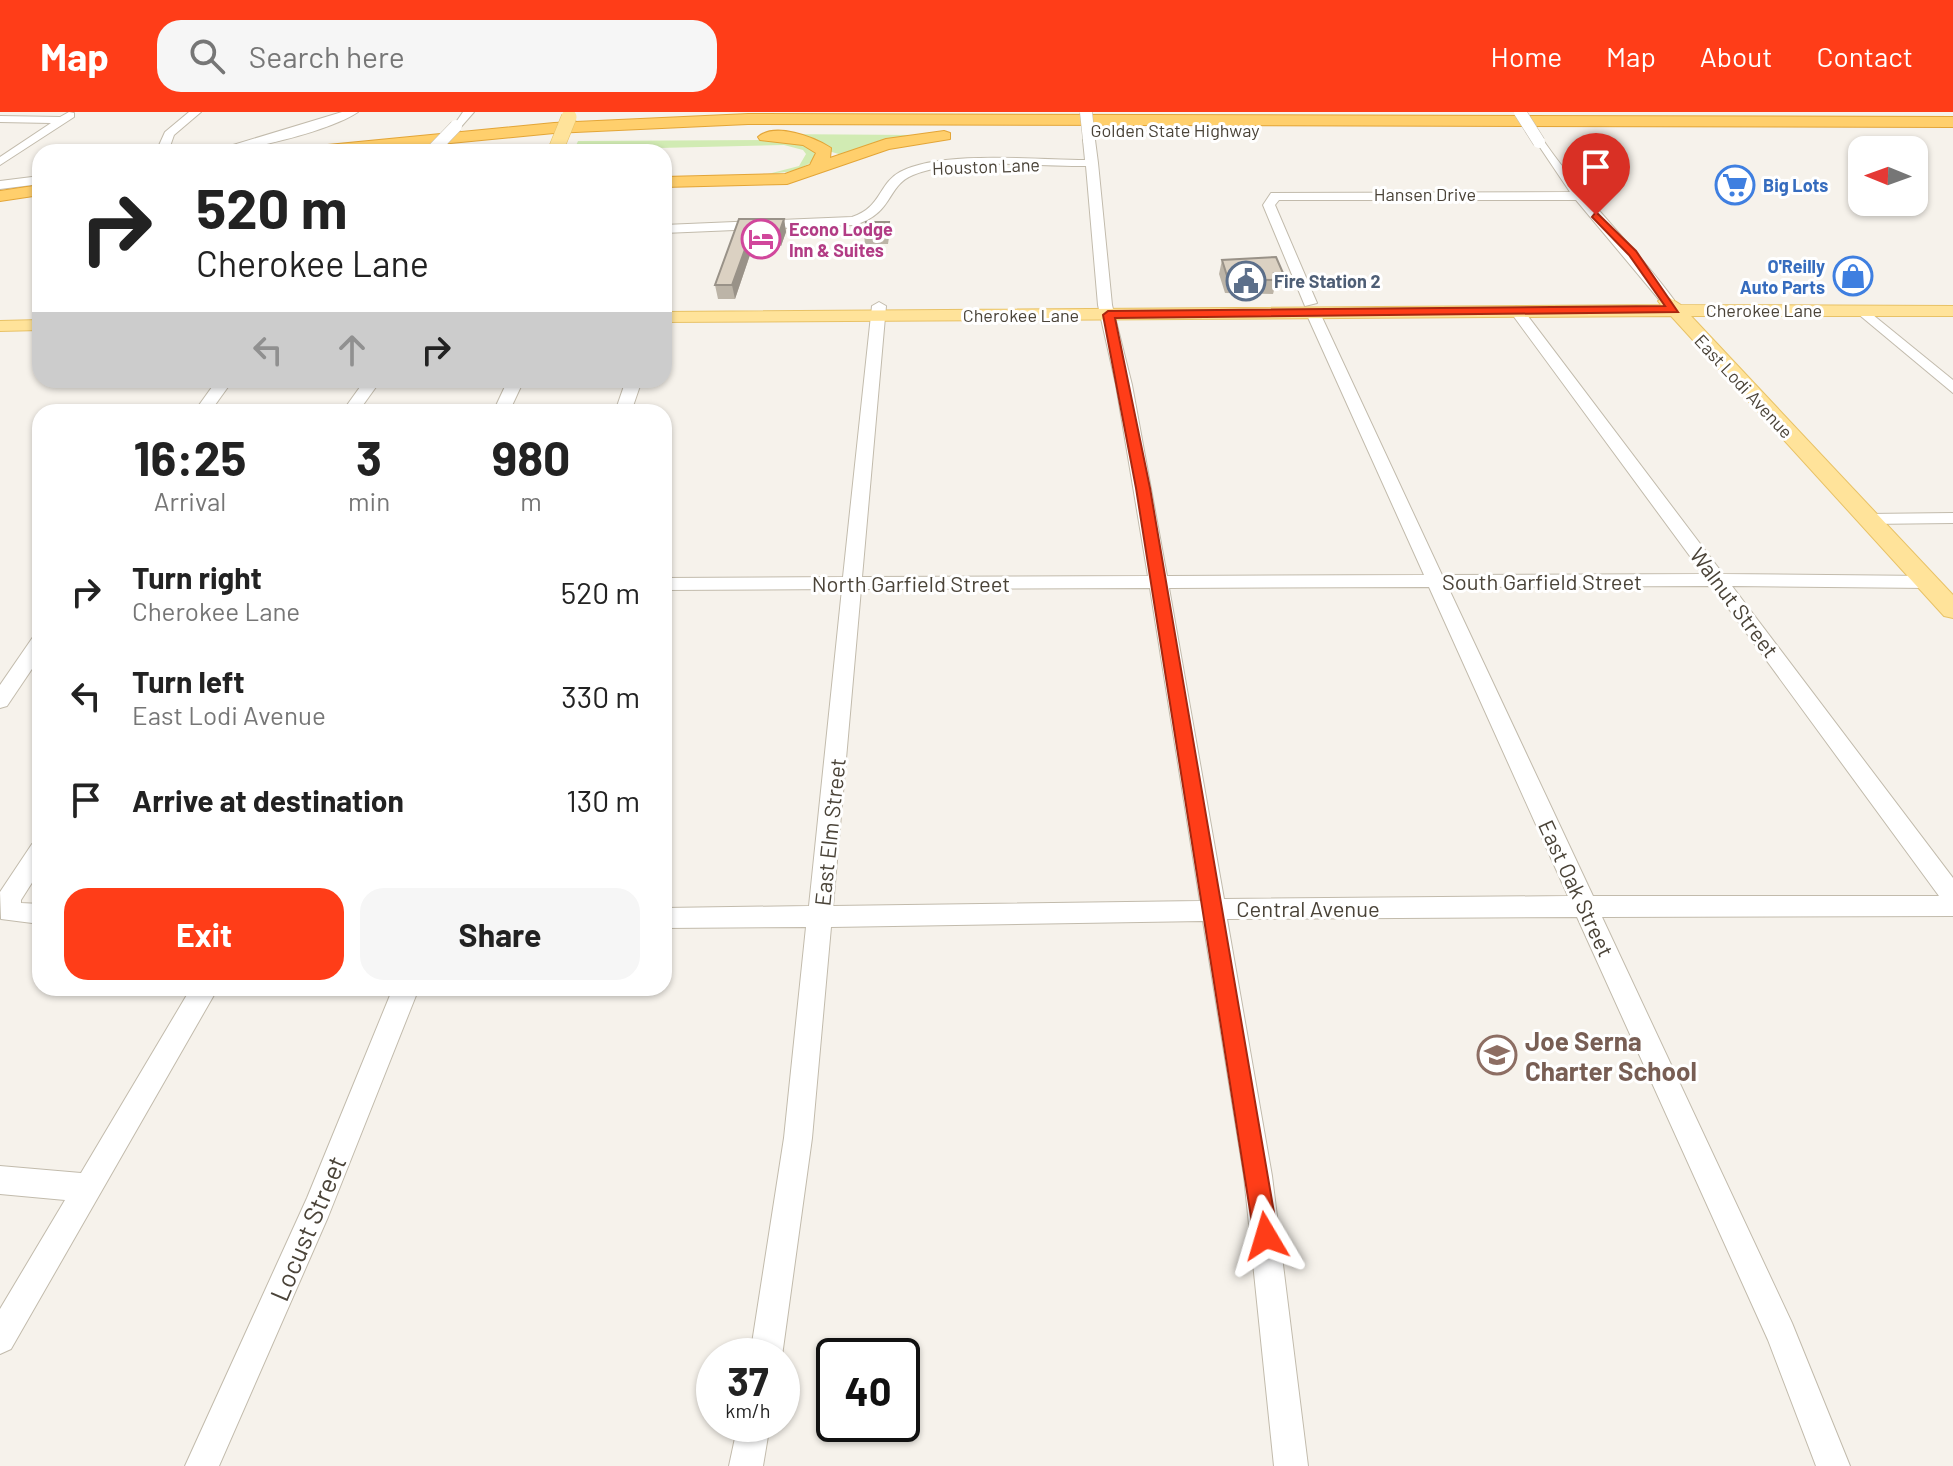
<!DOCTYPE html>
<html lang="en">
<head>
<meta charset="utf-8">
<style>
  :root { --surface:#fff; --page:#f6f6f6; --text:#222; --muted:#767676; --accent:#ff3d18 }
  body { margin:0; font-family:Barlow,sans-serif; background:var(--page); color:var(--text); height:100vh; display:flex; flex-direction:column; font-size:30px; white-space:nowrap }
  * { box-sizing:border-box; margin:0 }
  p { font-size:26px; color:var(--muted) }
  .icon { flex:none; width:44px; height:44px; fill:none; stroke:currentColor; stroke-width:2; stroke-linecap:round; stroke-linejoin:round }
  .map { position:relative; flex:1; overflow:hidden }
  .side { position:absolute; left:32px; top:292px; width:640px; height:592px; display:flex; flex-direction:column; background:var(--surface); border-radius:24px; box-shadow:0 2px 6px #0004 }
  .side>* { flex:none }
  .hud { position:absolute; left:32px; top:32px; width:640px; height:244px; border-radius:24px; box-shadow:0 2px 6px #0004; background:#fff; color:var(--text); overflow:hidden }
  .needle { width:52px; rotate:271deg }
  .tools { position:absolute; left:1848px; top:24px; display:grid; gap:16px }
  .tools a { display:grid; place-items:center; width:80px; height:80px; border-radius:16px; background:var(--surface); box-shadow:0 2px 6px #0004; font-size:40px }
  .speed { position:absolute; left:696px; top:1226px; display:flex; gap:16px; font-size:40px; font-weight:700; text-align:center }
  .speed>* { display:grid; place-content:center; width:104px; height:104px; border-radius:50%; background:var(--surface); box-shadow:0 2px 6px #0004; line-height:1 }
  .speed small { font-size:20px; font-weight:400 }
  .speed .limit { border:4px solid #111; border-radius:12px; background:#fff; color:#111 }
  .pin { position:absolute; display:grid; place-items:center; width:68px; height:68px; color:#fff; margin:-82px -34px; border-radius:50% 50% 50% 0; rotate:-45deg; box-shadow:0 0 8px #0007 }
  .pin .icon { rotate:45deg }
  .me { position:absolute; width:88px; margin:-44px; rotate:353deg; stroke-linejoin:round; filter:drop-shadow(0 0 6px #0008) }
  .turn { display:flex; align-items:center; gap:28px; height:168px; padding:0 32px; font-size:36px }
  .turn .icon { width:104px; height:104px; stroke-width:2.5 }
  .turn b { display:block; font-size:56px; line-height:68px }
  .lanes { display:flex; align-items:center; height:76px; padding:0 32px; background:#0003; justify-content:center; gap:40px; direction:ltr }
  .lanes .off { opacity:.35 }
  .eta { display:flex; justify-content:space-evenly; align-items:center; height:136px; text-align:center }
  .eta b { font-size:48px; font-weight:700; line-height:56px }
  .action { display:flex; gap:16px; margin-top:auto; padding:16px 32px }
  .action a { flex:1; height:92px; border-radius:24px; background:var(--accent); color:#fff; font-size:32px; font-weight:700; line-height:92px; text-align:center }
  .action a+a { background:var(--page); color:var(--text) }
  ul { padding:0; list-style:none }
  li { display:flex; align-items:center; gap:24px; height:104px; padding:0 32px }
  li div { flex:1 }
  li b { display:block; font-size:30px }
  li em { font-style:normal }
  header { display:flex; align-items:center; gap:48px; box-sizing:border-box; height:112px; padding:0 40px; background:var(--accent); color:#fff }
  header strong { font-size:38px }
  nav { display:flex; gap:44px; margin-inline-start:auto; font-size:28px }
  .search { width:560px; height:72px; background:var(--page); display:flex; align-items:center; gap:20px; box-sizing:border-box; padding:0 28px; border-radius:24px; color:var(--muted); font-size:30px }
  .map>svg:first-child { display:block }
  .green { fill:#d1ebb3 }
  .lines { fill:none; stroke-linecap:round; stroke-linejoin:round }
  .minor-casing { stroke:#c2bbac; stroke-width:2 }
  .major-casing { stroke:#e8c266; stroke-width:2 }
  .highway-casing { stroke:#e3a537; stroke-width:2 }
  .minor { fill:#fff; fill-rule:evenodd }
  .major { fill:#ffe39a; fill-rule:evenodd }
  .highway { fill:#ffcf6c; fill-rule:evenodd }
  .minor-bridge-casing { stroke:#c2bbac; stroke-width:13; stroke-linecap:butt }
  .major-bridge-casing { stroke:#e8c266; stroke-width:16; stroke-linecap:butt }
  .minor-bridge { stroke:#fff; stroke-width:12 }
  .major-bridge { stroke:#ffe39a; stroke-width:15 }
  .wall { fill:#bcb4a7 }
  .shaded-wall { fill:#999288 }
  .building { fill:#dbd1c2; stroke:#999288; stroke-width:2 }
  .route { fill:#ff3d18; stroke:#a62810; stroke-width:2 }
  .labels { text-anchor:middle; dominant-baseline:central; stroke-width:6; stroke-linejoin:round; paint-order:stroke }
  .far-street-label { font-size:18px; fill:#4a4338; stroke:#fff }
  .far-shop-label { font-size:18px; font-weight:bold; fill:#366cbe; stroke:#fff; text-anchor:start }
  .far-hotel-label { font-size:18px; font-weight:bold; fill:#b23c85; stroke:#fff; text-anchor:start }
  .far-service-label { font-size:18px; font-weight:bold; fill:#4e5e75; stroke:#fff; text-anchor:start }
  .street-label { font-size:22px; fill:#4a4338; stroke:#fff }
  .near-education-label { font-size:26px; font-weight:bold; fill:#785e54; stroke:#fff; text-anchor:start }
  .near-street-label { font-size:26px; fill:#4a4338; stroke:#fff }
</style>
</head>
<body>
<header>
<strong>Map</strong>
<div class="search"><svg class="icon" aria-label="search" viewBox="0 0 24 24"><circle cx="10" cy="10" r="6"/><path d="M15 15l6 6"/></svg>Search here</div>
<nav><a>Home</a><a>Map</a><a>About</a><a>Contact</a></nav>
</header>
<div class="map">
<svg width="1953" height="1354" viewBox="0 0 1953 1354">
  <rect width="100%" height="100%" fill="#f6f2eb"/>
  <g class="green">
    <polygon points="771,22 917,23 917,25 842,43"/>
    <polygon points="777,28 808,34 815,39 814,49 795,59 768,62 799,54 806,42 803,38 784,33 574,38 578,29"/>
  </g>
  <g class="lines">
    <defs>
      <g id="minor">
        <polygon points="69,0 74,1 74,5 0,53 0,45 51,11 0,10 0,4 60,5"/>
        <polygon points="189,0 201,0 174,23 168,40 156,40 165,20"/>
        <path d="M342,0H358C330,19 245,40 210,40Z"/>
        <polygon points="463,0 474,0 460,16 452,16"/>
        <path d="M1089,25L1095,28L1098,51L1112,193L1132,273L1167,464L1424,463L1306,201L1313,197L1320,201L1442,463L1703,462L1509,198L1516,194L1521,195L1723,462L1927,464L1936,470L1927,476L1732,474L1953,766V804L1602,805L1792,1211L1850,1354H1816L1768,1228L1577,805L1227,807L1272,1064L1308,1354H1274L1244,1064L1203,809L831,815L812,1026L782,1244H750L784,1026L806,815L664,816V796L809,794L842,477L664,478V466L843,465L872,194L879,190L886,194L862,465L1148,464L1116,273L1098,193L1086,54C1036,55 959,44 913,63C886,74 894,102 854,113L664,121V113L852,105C882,95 878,72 900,60C941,38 1037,48 1085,48L1083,28ZM1712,474L1939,784H1593L1448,475ZM1429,475L1568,784L1224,787L1169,476ZM1150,476L1200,789L833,794L861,477Z"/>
        <path d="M1535,28H1543C1582,85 1633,132 1674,188L1672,191H1662L1576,88H1279L1275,93L1317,191L1305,194L1263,93L1271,81L1570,80Z"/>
        <polygon points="40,64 40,72 0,77 0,69"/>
        <polygon points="1862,194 1953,268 1953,281 1857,201 1857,195"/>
        <polygon points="217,268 233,268 210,300 194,300"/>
        <polygon points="365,268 381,268 358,300 342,300"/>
        <polygon points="508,268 524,268 509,300 493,300"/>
        <polygon points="626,268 642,268 631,300 615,300"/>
        <polygon points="1953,401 1953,411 1868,412 1859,407 1868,402"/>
        <polygon points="40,523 40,545 7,594 0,596 0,573 33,525"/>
        <polygon points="40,730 40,758 21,788 21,791 40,792 40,812 1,807 0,780 32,732"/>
        <polygon points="191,876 218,876 11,1237 0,1242 0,1197 65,1088 0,1082 0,1054 81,1061"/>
        <polygon points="393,876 419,876 328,1105 219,1354 185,1354 307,1086"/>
        <polygon points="738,1312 770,1312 763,1354 729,1354"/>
      </g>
      <g id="major">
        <polygon points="1667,184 1681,193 1953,194 1953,204 1691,204 1953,483 1953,506 1944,504 1671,204 664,210 664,200 1661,193 1658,189"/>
        <polygon points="40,208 40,218 0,219 0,209"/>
      </g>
      <g id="highway">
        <polygon points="748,2 1953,5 1953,15 748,12 554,21 358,40 299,40 307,35 554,11"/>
        <path d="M944,19L950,21V27L889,37L787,72L664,75V65L785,62L810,53L816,41L803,33L760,28L758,25C775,10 814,25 831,36L830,46L886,27Z"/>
        <polygon points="40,73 40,83 0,89 0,79"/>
      </g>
    </defs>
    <use href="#minor" class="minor-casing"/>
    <use href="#major" class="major-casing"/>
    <use href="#highway" class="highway-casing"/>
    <use href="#minor" class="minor"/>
    <use href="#major" class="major"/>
    <use href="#highway" class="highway"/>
    <defs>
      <g id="minor-bridge">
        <polyline points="1086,0 1089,28"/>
        <polyline points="1520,0 1539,30"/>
        <polyline points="431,40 456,14"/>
      </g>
      <polyline id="major-bridge" points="556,37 569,5"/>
    </defs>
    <use href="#minor-bridge" class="minor-bridge-casing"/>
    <use href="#major-bridge" class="major-bridge-casing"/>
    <use href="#minor-bridge" class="minor-bridge"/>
    <use href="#major-bridge" class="major-bridge"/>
  </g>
  <g class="wall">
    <polygon points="739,107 784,107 786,120 781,134 753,134 735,187 718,187 715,173"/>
    <polygon points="890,119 888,132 865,132 864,123"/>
    <polygon points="1222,148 1283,161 1280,175 1275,175 1273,182 1225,181 1219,162"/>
  </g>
  <g class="shaded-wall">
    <polygon points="784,107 786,120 781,134 779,121"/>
    <polygon points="751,121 753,134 735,187 732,173"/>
  </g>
  <g class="building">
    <polygon points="739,107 784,107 779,121 751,121 732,173 715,173"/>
    <polygon points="866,110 889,110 887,123 864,123"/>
    <polygon points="1276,145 1283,161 1274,161 1276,168 1228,167 1222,148"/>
  </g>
  <polygon class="route" points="1596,100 1636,139 1678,200 1115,206 1150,376 1278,1124 1275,1133 1266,1136 1257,1133 1254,1124 1136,376 1103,203 1108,199 1665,194 1629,143 1592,105"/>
  <defs>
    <symbol id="supermarket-ring" viewBox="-11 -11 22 22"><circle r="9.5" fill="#fff" stroke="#3f7fe0" stroke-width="1.5"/><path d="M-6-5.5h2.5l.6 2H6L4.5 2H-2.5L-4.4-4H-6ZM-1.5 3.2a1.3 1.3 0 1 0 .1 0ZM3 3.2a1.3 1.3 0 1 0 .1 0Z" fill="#3f7fe0"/></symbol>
    <symbol id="hotel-ring" viewBox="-11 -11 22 22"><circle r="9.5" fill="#fff" stroke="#d1479c" stroke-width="1.5"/><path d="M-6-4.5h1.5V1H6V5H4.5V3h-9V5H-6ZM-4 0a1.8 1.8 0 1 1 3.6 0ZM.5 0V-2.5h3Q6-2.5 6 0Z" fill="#d1479c"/></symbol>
    <symbol id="shop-ring" viewBox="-11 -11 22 22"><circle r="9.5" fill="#fff" stroke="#3f7fe0" stroke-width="1.5"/><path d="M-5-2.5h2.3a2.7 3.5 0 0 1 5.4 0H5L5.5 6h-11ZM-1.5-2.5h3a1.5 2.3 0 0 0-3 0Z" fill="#3f7fe0"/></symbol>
    <symbol id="civic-ring" viewBox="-11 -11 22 22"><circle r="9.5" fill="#fff" stroke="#5c6f8a" stroke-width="1.5"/><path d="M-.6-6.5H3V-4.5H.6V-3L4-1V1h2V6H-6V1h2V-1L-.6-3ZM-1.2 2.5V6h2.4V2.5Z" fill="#5c6f8a"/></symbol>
    <symbol id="school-ring" viewBox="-11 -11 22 22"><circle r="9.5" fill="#fff" stroke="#8d6e63" stroke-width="1.5"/><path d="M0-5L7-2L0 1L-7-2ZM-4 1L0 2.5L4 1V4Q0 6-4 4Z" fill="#8d6e63"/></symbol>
  </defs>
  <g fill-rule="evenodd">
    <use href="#supermarket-ring" x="1713" y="51" width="44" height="44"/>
    <use href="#hotel-ring" x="739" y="105" width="44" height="44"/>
    <use href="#shop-ring" x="1831" y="142" width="44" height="44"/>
    <use href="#civic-ring" x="1224" y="147" width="44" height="44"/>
    <use href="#school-ring" x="1475" y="921" width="44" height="44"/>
  </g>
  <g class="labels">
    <g class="far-street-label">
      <text x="1175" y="18">Golden State Highway</text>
      <text transform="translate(986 54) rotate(-2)">Houston Lane</text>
      <text x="1425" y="82">Hansen Drive</text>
      <text x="1764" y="198">Cherokee Lane</text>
      <text x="1021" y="203">Cherokee Lane</text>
      <text transform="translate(1744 274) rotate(47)">East Lodi Avenue</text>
    </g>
    <g class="far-shop-label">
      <text x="1763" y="73">Big Lots</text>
      <text x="1825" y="154" text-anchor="end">O'Reilly<tspan x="1825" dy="21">Auto Parts</tspan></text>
    </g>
    <g class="far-hotel-label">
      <text x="789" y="117">Econo Lodge<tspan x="789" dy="21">Inn &amp; Suites</tspan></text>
    </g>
    <g class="far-service-label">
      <text x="1274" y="169">Fire Station 2</text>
    </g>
    <g class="street-label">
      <text x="1542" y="469">South Garfield Street</text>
      <text x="911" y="471">North Garfield Street</text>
      <text transform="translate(1735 490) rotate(53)">Walnut Street</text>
      <text transform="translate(829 720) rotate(-84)">East Elm Street</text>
      <text transform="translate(1577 776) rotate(65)">East Oak Street</text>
      <text x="1308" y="796">Central Avenue</text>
    </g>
    <g class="near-education-label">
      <text x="1525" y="928">Joe Serna<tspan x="1525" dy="30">Charter School</tspan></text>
    </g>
    <g class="near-street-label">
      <text transform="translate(307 1116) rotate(-67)">Locust Street</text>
    </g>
  </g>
</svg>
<div class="tools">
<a><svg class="needle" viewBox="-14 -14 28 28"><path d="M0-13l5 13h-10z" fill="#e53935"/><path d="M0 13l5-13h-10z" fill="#767676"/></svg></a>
</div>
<div class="speed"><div>37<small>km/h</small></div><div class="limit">40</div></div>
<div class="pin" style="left:1596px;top:103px;background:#d93025"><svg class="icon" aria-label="arrive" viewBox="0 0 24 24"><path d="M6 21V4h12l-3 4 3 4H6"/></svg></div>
<svg class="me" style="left:1266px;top:1124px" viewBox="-20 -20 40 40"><path d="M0-17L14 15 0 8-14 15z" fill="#ff3d18" stroke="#fff" stroke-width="4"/></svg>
<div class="hud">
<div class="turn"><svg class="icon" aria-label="right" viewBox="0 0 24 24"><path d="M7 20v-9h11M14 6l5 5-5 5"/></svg><div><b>520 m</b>Cherokee Lane</div></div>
<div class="lanes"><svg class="icon off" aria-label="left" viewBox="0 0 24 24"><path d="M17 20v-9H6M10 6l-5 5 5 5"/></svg><svg class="icon off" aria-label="ahead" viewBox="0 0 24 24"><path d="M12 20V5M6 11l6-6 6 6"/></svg><svg class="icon" aria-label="right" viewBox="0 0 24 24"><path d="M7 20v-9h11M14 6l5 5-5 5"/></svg></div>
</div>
<section class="side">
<div class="eta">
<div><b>16:25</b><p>Arrival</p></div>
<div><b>3</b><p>min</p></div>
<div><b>980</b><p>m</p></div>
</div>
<ul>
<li><svg class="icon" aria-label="right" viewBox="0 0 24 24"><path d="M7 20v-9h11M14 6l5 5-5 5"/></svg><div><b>Turn right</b><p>Cherokee Lane</p></div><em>520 m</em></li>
<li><svg class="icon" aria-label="left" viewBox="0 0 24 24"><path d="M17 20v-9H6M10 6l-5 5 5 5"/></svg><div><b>Turn left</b><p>East Lodi Avenue</p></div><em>330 m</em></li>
<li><svg class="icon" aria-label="arrive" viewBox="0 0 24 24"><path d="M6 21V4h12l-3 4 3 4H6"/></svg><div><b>Arrive at destination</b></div><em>130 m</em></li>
</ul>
<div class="action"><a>Exit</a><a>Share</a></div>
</section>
</div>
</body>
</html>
